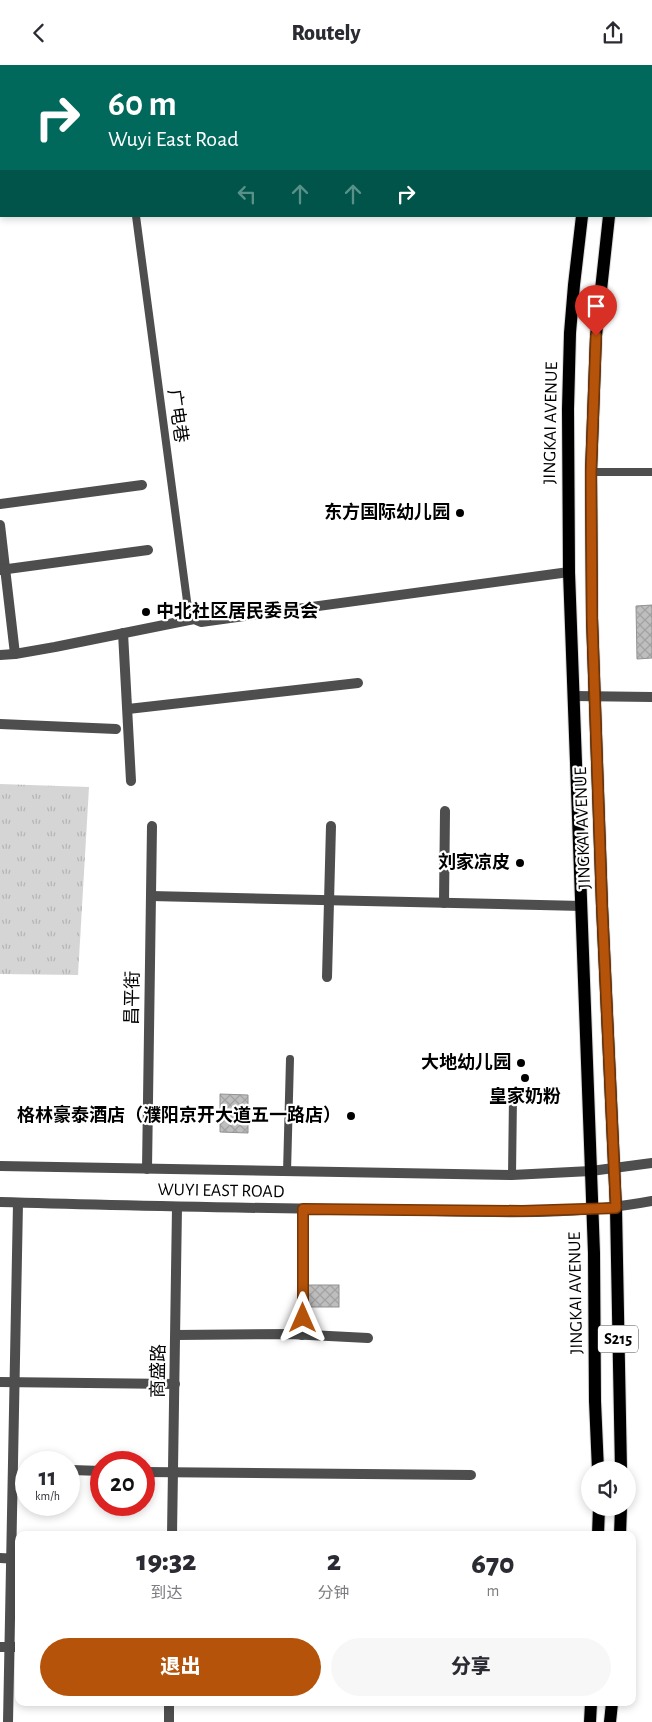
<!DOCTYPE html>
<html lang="zh">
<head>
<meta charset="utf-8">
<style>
  :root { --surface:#fff; --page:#f7f7f7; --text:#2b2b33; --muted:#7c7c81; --accent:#b45309 }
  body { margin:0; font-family:"Alegreya Sans","Noto Sans SC",sans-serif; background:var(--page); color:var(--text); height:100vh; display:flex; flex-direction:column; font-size:19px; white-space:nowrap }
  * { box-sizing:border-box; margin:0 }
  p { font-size:16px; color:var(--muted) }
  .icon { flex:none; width:28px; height:28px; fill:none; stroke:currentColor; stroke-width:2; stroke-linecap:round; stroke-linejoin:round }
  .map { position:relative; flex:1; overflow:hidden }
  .sheet { position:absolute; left:15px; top:1466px; width:621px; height:175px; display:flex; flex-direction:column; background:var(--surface); border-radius:10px; box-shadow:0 2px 8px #0003 }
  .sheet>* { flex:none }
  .banner { position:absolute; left:0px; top:0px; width:652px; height:152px; box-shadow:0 2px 8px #0003; background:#00695c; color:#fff; overflow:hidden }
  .fabs { position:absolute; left:581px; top:1396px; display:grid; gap:10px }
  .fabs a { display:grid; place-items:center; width:55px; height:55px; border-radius:50%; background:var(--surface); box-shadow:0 2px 8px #0003; font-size:25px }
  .speed { position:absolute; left:15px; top:1386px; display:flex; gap:10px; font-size:25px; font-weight:700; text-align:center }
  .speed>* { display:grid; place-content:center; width:65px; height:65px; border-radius:50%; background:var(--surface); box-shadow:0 2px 8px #0003; line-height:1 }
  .speed small { font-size:12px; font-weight:400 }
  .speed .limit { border:8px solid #d22; background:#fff; color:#111 }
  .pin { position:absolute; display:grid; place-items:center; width:42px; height:42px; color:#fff; margin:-51px -21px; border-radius:50% 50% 50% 0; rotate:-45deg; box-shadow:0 0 5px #0007 }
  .pin .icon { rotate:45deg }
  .me { position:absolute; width:55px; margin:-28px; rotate:0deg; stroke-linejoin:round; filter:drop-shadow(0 0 4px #0008) }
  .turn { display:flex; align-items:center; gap:18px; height:105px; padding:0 25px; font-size:22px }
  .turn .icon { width:65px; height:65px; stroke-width:2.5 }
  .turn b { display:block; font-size:35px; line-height:42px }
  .lanes { display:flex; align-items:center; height:48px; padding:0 25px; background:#0003; justify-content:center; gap:25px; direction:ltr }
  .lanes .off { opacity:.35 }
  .eta { display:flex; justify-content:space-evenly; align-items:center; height:85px; text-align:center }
  .eta b { font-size:30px; font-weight:800; line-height:35px }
  .action { display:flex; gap:10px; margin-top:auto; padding:10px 25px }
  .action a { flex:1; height:58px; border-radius:30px; background:var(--accent); color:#fff; font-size:20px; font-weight:800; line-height:58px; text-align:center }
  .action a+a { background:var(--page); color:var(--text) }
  header { display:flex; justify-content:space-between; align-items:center; height:65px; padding:0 25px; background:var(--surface); font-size:22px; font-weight:800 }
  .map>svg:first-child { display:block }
  .grass { fill:url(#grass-tufts) }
  .building { fill:url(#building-cross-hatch); stroke:#929292 }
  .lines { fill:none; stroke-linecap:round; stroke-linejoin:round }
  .primary-casing { stroke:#dbdbdb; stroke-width:14 }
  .path { stroke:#707070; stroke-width:2.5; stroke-dasharray:1 2.5; stroke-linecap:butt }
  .service { stroke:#4e4e4e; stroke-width:8 }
  .minor { stroke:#4e4e4e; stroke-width:10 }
  .tertiary { stroke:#4e4e4e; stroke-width:10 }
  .primary { stroke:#000; stroke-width:12 }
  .route-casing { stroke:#753606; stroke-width:12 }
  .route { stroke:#b45309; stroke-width:9 }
  .poi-dot { fill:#000; stroke:#fff; stroke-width:2 }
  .labels { text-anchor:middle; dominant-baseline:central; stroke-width:4.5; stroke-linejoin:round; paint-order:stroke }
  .shield { fill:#fff; stroke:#4c4c4c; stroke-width:1 }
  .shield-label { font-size:16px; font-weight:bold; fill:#000 }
  .street-label { font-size:18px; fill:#000; stroke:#fff }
  .poi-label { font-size:18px; font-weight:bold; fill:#000; stroke:#fff; text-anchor:end }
</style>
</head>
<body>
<header><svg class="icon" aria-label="back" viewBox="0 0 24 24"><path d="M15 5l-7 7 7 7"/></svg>Routely<svg class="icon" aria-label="share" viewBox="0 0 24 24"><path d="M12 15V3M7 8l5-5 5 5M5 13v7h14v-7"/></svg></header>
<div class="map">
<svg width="652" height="1657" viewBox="0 0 652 1657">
  <defs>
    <pattern id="grass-tufts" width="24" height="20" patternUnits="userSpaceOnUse" patternTransform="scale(1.25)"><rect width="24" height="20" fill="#d5d5d5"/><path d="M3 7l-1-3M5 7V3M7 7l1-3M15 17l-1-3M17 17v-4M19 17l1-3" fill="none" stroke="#b5b5b5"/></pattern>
    <pattern id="building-cross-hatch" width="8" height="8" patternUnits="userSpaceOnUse" patternTransform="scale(1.25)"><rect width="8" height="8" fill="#bebebe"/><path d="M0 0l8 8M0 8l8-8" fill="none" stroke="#a2a2a2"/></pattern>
  </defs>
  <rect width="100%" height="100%" fill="#fff"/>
  <polygon class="grass" points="0,719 89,722 78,910 0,909"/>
  <g class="building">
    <polygon points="652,540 652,593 637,594 636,541"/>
    <polygon points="220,1029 248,1030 248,1068 220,1067"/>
    <rect x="308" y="1220" width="31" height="22"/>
  </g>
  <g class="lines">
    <defs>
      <g id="primary">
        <polyline points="232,1 241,0"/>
        <polyline points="331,1 336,0"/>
        <polyline points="486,1 503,1"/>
        <polyline points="601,1 602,0"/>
        <polyline points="629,1 629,0"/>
        <polyline points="651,9 652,8"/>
        <polyline points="0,32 1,32"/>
        <polyline points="0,55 1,55"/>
        <polyline points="582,151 574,220 570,268 568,344 569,507 594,1188 595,1336 598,1405"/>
        <polyline points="609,151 596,271 591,407 592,553 602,841 616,1143 621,1405"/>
        <polyline points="598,1470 599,1442"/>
        <polyline points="620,1470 621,1442"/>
        <polyline points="590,1657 591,1638"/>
        <polyline points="610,1657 612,1638"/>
      </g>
    </defs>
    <use href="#primary" class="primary-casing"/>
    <g class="path">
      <polyline points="70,1 79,0"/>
      <polyline points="0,11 1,11"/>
    </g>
    <g class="service">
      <polyline points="651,23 652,23"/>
      <polyline points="136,151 187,536 189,547 194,554"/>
      <polyline points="591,407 652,407"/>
      <polyline points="287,1107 290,994"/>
      <polyline points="512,1110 513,1031"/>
      <polyline points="302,1271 303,1144"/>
    </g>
    <g class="minor">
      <polyline points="0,439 142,420"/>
      <polyline points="0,460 15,589"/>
      <polyline points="0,505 148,485"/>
      <polyline points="123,568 131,716"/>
      <polyline points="0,590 15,589 55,582 194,554 201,557 569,507"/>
      <polyline points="574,631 652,632"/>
      <polyline points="128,644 358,618"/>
      <polyline points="0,659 116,664"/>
      <polyline points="151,831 582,841"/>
      <polyline points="444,838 445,746"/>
      <polyline points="327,912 331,761"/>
      <polyline points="147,1104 152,761"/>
      <polyline points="176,1270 290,1269 368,1273"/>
      <polyline points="0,1317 175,1319"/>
      <polyline points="72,1405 101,1406"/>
      <polyline points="144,1407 471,1410"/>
      <polyline points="172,1470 177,1142"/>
      <polyline points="0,1493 19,1494"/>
      <polyline points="0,1582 19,1582"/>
      <polyline points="8,1657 18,1138"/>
      <polyline points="169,1657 169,1638"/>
    </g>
    <g class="tertiary">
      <polyline points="0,1101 512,1110 591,1106 652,1098"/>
      <path d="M0,1137C127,1141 254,1143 381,1145C471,1146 563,1153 652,1136"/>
    </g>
    <use href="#primary" class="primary"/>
  </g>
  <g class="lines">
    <defs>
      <polyline id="route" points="303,1253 303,1144 522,1146 616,1143 602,841 592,553 591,407 596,271"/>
    </defs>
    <use href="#route" class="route-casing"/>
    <use href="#route" class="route"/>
  </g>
  <g class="poi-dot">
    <circle cx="460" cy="448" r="5"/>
    <circle cx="146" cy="547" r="5"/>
    <circle cx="520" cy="798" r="5"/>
    <circle cx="521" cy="998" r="5"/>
    <circle cx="525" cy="1013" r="5"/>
    <circle cx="351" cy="1051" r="5"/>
  </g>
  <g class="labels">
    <rect class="shield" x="598" y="1260.5" width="40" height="27" rx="4"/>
    <g class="shield-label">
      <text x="618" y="1274">S215</text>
    </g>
    <g class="street-label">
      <text transform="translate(177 351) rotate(82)">广电巷</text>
      <text transform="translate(551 358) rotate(-89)">JINGKAI AVENUE</text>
      <text transform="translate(583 763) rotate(-92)">JINGKAI AVENUE</text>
      <text transform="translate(133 933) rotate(-89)">昌平街</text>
      <text transform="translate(221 1126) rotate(1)">WUYI EAST ROAD</text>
      <text transform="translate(576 1228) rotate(-91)">JINGKAI AVENUE</text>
      <text transform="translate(159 1306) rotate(-89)">商盛路</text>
    </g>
    <g class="poi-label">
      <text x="450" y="448">东方国际幼儿园</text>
      <text x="156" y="547" text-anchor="start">中北社区居民委员会</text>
      <text x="510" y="798">刘家凉皮</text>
      <text x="511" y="998">大地幼儿园</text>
      <text x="525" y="1032" text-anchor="middle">皇家奶粉</text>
      <text x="341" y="1051">格林豪泰酒店（濮阳京开大道五一路店）</text>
    </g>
  </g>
</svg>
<div class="fabs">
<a><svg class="icon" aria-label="sound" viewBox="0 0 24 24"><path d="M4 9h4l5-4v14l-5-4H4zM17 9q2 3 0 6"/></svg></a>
</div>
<div class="speed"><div>11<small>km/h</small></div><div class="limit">20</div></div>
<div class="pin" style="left:596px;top:271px;background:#d93025"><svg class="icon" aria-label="arrive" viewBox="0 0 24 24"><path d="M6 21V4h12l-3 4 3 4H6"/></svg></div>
<svg class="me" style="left:303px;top:1253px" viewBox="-20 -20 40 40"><path d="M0-17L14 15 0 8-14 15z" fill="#b45309" stroke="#fff" stroke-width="4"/></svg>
<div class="banner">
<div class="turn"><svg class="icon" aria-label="right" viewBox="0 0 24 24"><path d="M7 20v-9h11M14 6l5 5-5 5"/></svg><div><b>60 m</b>Wuyi East Road</div></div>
<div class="lanes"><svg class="icon off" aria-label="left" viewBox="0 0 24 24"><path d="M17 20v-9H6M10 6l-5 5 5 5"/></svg><svg class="icon off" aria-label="ahead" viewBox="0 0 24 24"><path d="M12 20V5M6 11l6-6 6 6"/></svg><svg class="icon off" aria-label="ahead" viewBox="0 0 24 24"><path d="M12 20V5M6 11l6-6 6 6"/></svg><svg class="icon" aria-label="right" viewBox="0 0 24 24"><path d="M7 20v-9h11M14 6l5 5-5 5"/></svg></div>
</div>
<section class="sheet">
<div class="eta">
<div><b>19:32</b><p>到达</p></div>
<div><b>2</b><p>分钟</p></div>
<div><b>670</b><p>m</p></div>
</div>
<div class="action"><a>退出</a><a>分享</a></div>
</section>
</div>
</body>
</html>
